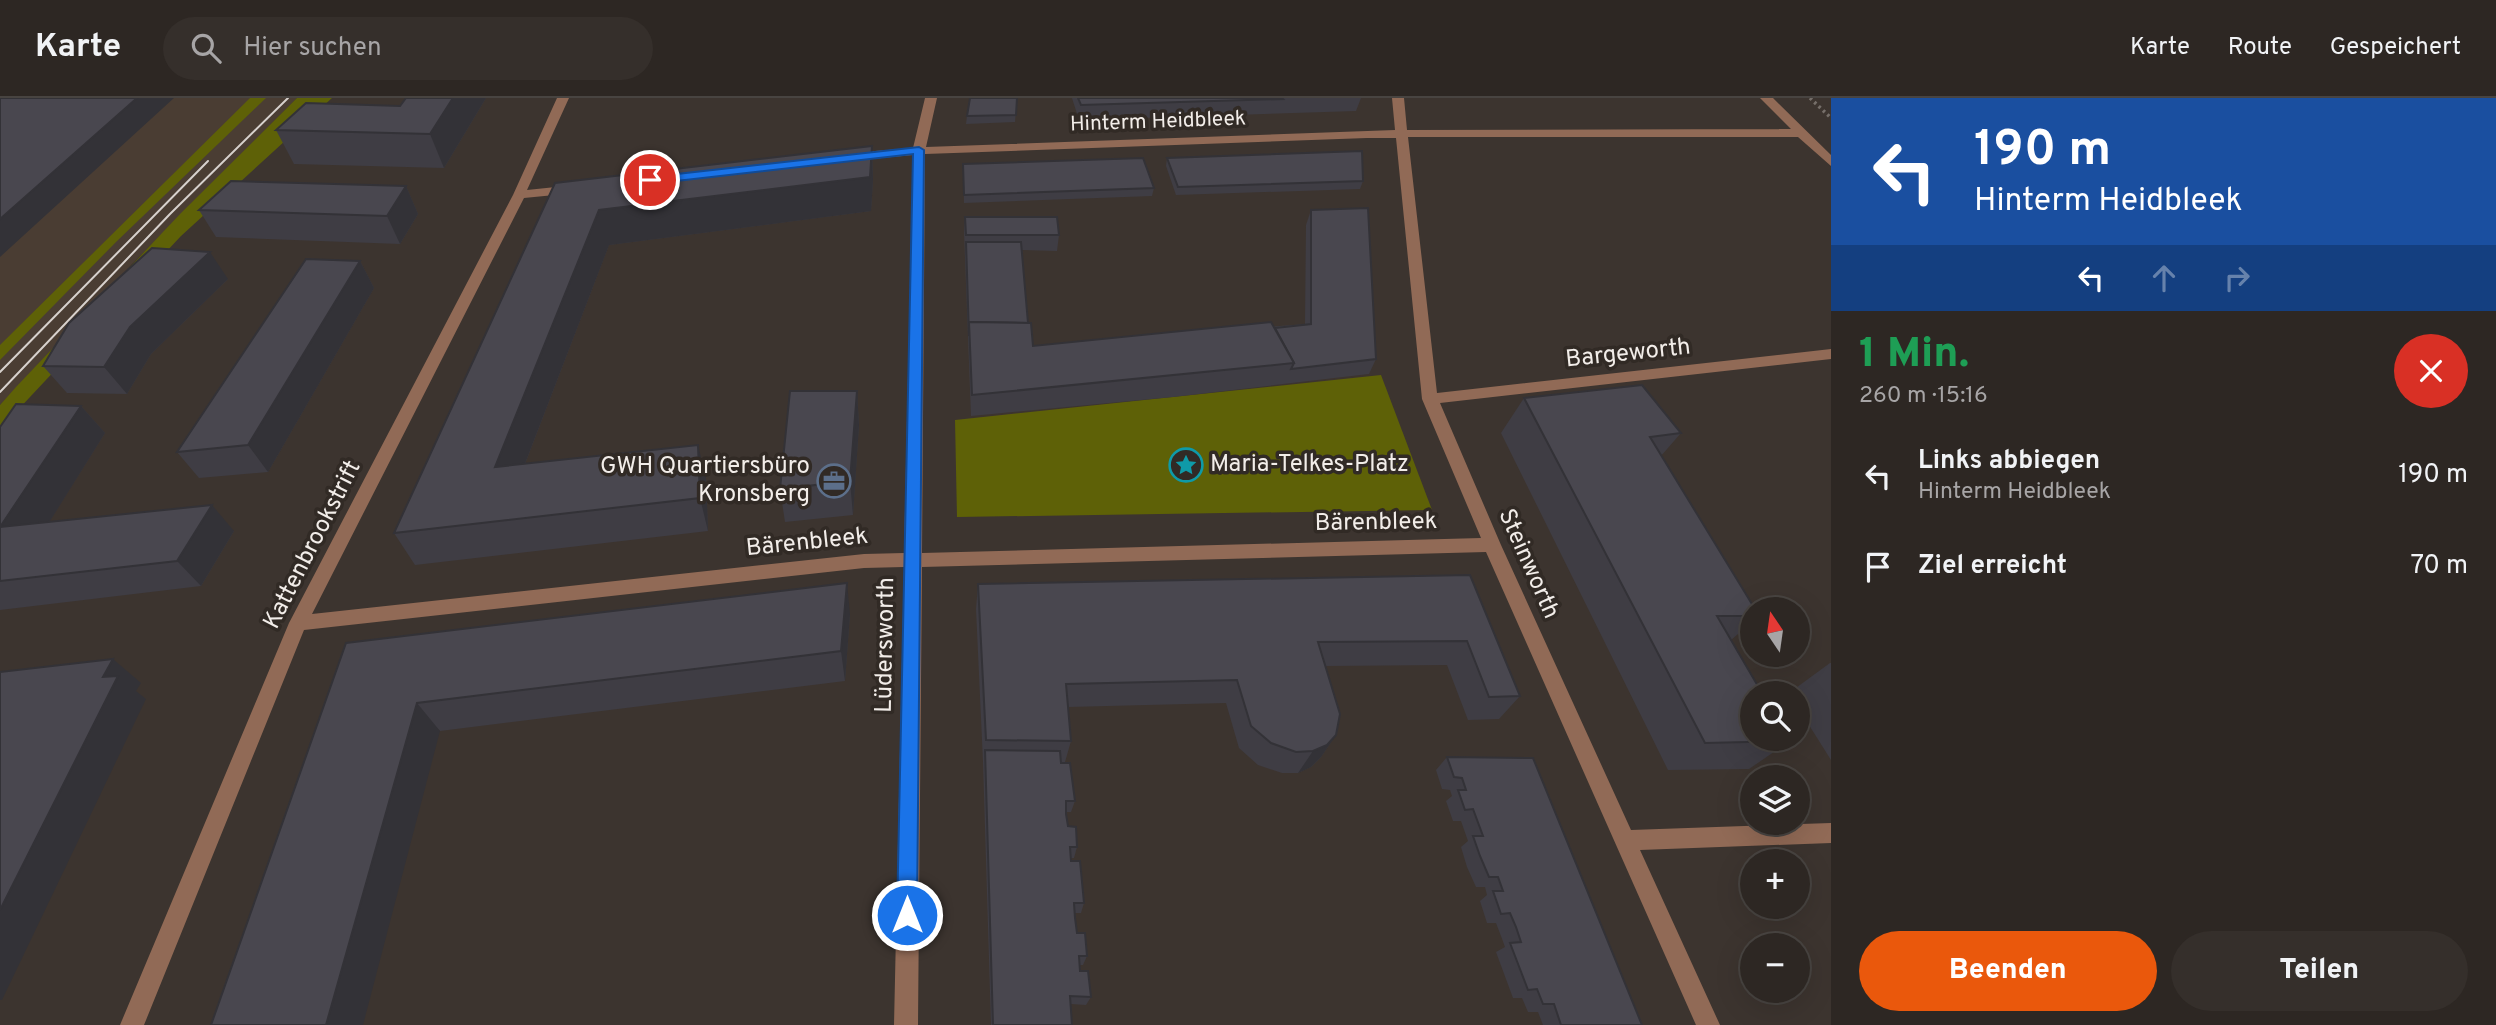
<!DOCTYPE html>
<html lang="de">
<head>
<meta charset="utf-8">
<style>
  :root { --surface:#2d2723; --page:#352f2b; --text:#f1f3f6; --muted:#a7a5a6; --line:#484441; --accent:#ea580c }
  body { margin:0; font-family:Overpass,sans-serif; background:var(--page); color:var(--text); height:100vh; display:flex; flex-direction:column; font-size:26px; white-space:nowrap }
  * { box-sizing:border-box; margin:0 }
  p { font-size:23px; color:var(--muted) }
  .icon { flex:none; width:38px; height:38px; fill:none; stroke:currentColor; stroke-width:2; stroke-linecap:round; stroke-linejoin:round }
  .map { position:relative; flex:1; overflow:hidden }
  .details { display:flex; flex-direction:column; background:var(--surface); width:665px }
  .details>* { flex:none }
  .banner { background:#1a4fa0; color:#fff; overflow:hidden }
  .needle { width:46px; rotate:347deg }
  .tools { position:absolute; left:1740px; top:499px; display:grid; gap:14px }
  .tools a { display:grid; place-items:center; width:70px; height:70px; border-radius:50%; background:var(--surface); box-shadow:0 7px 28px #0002,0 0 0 2px var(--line); font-size:35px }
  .pin { position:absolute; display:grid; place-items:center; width:60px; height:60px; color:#fff; margin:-30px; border:4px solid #fff; border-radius:50%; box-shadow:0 2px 7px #0007 }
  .me { position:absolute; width:77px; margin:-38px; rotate:0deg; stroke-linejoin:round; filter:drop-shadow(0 0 5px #0008) }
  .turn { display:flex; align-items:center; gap:24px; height:147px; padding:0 28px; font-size:32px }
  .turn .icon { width:91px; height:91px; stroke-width:2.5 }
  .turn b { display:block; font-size:49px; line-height:60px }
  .lanes { display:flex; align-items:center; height:66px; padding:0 28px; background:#0003; justify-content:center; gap:35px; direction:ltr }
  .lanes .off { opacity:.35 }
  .round { display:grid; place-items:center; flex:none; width:74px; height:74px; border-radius:37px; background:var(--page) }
  .overview { display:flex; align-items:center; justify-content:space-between; height:119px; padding:0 28px }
  h1 { font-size:42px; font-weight:800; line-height:52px; color:#1e9e55 }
  .cta { display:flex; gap:14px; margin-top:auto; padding:14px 28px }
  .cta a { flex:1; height:80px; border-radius:42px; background:var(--accent); color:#fff; font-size:28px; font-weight:800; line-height:80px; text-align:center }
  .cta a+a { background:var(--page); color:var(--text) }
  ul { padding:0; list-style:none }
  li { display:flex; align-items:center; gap:21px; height:91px; padding:0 28px }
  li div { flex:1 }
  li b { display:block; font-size:26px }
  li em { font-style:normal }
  header { display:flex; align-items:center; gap:42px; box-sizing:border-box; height:98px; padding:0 35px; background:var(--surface); border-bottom:2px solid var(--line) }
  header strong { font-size:33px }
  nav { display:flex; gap:38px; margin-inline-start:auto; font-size:24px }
  .search { width:490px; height:63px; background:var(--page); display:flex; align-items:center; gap:18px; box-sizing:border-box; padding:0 24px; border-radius:38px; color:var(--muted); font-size:26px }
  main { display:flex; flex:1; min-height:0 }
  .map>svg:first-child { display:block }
  .built { fill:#4a3d33 }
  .green { fill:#5e6107 }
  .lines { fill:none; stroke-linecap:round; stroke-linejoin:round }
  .path { stroke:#766f6a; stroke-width:3.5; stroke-dasharray:2.5 3.5; stroke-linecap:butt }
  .minor { fill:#916a56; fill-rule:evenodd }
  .tram { stroke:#d7d1cd; stroke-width:2 }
  .wall { fill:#3f3d44 }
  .shaded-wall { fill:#333237 }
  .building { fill:#49474f; stroke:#333237; stroke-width:2 }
  .route { fill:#1a73e8; stroke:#114b97; stroke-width:2 }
  .labels { text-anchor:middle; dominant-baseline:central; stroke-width:7; stroke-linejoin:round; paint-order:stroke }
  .far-street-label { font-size:21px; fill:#f2ede9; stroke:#312a25 }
  .street-label { font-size:24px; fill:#f2ede9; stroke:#312a25 }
  .poi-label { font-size:24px; fill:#f2ede9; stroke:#312a25; text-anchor:start }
</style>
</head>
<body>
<header>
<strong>Karte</strong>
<div class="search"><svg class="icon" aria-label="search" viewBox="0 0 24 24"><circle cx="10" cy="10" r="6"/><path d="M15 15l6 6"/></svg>Hier suchen</div>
<nav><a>Karte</a><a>Route</a><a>Gespeichert</a></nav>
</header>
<main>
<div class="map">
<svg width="1831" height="927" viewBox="0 0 1831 927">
  <rect width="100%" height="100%" fill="#3c342f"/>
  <polygon class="built" points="0,0 297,0 131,167 0,307"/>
  <g class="green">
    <polygon points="250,0 266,0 116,144 0,262 0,247"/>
    <polygon points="297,0 332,0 181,138 0,331 0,307 16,289 181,115"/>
    <polygon points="1381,277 1432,412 957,419 955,322"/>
  </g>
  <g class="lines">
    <polyline class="path" points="1810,0 1831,20"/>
    <path class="minor" d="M557,0H569L527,92L575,87L581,91L575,95L524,100L312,516L864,456L904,455L913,57L850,63L844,59L850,55L913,50L925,0H937L926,49L1395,32L1392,0H1404L1407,32L1791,31L1760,0H1773L1831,57V68L1798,39H1408L1437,295L1831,251V261L1440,305L1501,447L1631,732L1831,725V745L1640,752L1720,927H1696L1486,454L922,469L918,927H894L904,469L864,470L304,532L144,927H120L289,525L513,97ZM1367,40H1396L1422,301L1481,440L922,455L925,56Z"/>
    <g class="tram">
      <polyline points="0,274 208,63"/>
      <polyline points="0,294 170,116 288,0"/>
    </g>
  </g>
  <g class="wall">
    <polygon points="486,0 444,70 294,66 276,32 400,8"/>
    <polygon points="1017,0 1015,24 966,26 967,18"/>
    <polygon points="1072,0 1361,0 1356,13 1079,22"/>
    <polygon points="872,48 873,82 871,113 609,147 525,366 706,380 708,433 415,467 394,435 555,85"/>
    <polygon points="1167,60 1363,83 1360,91 1176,97 1166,68"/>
    <polygon points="963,66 1154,90 1152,98 964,105"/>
    <polygon points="406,88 418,116 400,146 216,139 199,112"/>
    <polygon points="1311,112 1376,261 1369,276 1173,299 971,318 964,134 965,119 1059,137 1057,153 1022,152 1028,225 1033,248 1305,226 1306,127"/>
    <polygon points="360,163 374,190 268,374 199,380 177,354"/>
    <polygon points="228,181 151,256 127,296 67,295 43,268"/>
    <polygon points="857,293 859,327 853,417 785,424 780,391"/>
    <polygon points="1524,300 1681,335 1661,358 1752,511 1752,524 1731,542 1790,643 1749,671 1668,672 1501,335"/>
    <polygon points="81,308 105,335 49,424 234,433 201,488 0,512 0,329"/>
    <polygon points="1470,477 1520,598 1499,621 1468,622 1447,567 1325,568 1336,637 1321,659 1311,669 1298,675 1282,675 1258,667 1239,650 1226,605 1068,609 1071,643 1065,664 1075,703 1071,714 1066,714 1068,728 1077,749 1074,760 1070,760 1071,763 1084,805 1081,815 1075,815 1077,835 1087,858 1083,867 1080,867 1080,873 1091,899 1086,907 1071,906 1072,927 991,927 983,664 976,511 978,486"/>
    <polygon points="850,516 845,583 440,633 346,545"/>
    <polygon points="1830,565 1831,565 1831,662 1797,608 1797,595 1789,595"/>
    <polygon points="1447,659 1642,927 1543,927 1538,914 1528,914 1522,900 1513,900 1496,854 1505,849 1501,838 1496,825 1487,825 1480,803 1487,797 1485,789 1476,789 1467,769 1461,749 1468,743 1461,723 1453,723 1446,703 1452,698 1450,692 1442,691 1436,672"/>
  </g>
  <g class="shaded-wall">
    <polygon points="137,0 174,0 0,159 0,121"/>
    <polygon points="453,0 486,0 444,70 430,36"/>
    <polygon points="872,48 873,82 871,113 609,147 511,402 495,369 599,112"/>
    <polygon points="406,88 418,116 400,146 387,118"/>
    <polygon points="210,154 228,181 151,256 127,296 104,269 130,229"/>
    <polygon points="360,163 374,190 268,374 248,347"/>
    <polygon points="857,293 859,327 853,417 850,383"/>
    <polygon points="81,308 105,335 30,455 0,429"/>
    <polygon points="698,347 706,380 708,433 700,400"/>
    <polygon points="212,407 234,433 201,488 177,463"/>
    <polygon points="847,485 850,516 845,583 841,553"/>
    <polygon points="113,561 141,585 136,593 146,601 2,902 0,902 0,812 103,579"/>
    <polygon points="417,605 440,633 363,927 326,927"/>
    <polygon points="1336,637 1321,659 1311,669 1298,675 1313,653"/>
  </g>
  <g class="building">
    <polygon points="0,0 137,0 0,121"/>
    <polygon points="406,0 453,0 430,36 276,32 306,5 400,8"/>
    <polygon points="970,0 1017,0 1016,17 967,18"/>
    <polygon points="1078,0 1282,0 1283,1 1081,7"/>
    <polygon points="872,48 870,79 599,112 495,369 698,347 700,400 394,435 555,85"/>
    <polygon points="1362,53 1363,83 1178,89 1167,60"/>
    <polygon points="1143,60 1154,90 964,97 963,66"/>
    <polygon points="231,83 406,88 387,118 199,112"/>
    <polygon points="1368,110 1376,261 1291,271 1294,265 1275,230 1311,226 1311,112"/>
    <polygon points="965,119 1057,119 1059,137 966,137"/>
    <polygon points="966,144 1021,144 1028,225 969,224 969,238"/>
    <polygon points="152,150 210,154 130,229 104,269 43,268 69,225"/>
    <polygon points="306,161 360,163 248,347 177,354"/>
    <polygon points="969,224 1031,225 1033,248 1271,224 1294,265 972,297"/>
    <polygon points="1642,287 1681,335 1650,339 1755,511 1752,511 1752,518 1717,518 1762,595 1752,595 1752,640 1789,640 1790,643 1705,645 1524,300"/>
    <polygon points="790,293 857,293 850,383 780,391"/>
    <polygon points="16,306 81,308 0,429 212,407 177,463 0,483 0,329"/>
    <polygon points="1470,477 1520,598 1489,599 1467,543 1318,544 1340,616 1336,637 1327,647 1313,653 1296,654 1271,645 1251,628 1237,582 1066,586 1071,643 986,642 978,486"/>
    <polygon points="847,485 841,553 417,605 326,927 211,927 346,545"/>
    <polygon points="113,561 103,579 118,578 0,812 0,574"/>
    <polygon points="985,652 1060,653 1061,665 1070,665 1075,703 1066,703 1066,716 1068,728 1076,729 1077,749 1070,749 1071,763 1080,763 1084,805 1074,805 1075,820 1077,835 1085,835 1087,858 1079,858 1080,873 1088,873 1091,899 1070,898 1072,927 993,927"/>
    <polygon points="1447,659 1533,660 1642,927 1561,927 1554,906 1543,906 1537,891 1528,892 1510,845 1521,844 1516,829 1510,815 1501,816 1493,793 1503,793 1498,779 1489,779 1480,758 1473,738 1483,738 1473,711 1465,712 1458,692 1466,692 1462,680 1454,679"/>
  </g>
  <polygon class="route" points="919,49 924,52 917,817 914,824 907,827 900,824 897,817 913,56 650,86 645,82 650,79"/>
  <defs>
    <symbol id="sight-ring" viewBox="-11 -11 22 22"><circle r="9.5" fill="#312a25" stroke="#0f9aa8" stroke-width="1.5"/><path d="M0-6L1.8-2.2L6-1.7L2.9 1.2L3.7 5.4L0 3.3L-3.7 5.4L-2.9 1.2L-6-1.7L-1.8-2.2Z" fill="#0f9aa8"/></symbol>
    <symbol id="office-ring" viewBox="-11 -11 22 22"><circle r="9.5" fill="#312a25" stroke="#5c6f8a" stroke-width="1.5"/><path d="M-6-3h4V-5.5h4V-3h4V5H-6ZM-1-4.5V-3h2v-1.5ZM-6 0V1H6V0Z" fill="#5c6f8a"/></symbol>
  </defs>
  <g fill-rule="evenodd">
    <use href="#sight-ring" x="1167" y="348" width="38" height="38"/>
    <use href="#office-ring" x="815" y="364" width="38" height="38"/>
  </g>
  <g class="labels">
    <g class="far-street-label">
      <text transform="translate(1158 24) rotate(-2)">Hinterm Heidbleek</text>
    </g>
    <g class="street-label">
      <text transform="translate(1628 256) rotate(-6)">Bargeworth</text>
      <text transform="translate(1376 425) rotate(-1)">Bärenbleek</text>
      <text transform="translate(807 445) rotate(-6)">Bärenbleek</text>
      <text transform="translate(313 447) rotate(-63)">Kattenbrookstrift</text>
      <text transform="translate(1528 466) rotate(66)">Steinworth</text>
      <text transform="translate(886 547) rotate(-89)">Lüdersworth</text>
    </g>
    <g class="poi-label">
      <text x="1210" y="367">Maria-Telkes-Platz</text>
      <text x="810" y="369" text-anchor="end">GWH Quartiersbüro<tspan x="810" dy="28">Kronsberg</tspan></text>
    </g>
  </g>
</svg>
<div class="tools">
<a><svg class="needle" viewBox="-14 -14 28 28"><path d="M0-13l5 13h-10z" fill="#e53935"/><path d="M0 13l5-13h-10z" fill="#a7a5a6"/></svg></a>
<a><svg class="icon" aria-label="search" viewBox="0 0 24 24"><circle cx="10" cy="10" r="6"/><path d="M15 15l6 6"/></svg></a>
<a><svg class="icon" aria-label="layers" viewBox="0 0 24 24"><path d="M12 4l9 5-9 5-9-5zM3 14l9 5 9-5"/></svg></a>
<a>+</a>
<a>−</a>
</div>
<div class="pin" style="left:650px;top:82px;background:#d93025"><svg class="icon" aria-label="arrive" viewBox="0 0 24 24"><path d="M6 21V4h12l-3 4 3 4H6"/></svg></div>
<svg class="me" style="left:907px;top:817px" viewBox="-20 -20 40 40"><circle r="17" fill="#1a73e8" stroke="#fff" stroke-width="3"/><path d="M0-11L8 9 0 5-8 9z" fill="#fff"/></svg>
</div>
<section class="details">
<div class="banner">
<div class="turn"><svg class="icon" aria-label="left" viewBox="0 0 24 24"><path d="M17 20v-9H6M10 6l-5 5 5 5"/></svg><div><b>190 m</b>Hinterm Heidbleek</div></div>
<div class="lanes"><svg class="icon" aria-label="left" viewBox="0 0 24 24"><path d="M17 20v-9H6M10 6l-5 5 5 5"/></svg><svg class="icon off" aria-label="ahead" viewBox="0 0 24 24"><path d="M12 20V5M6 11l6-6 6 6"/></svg><svg class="icon off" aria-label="right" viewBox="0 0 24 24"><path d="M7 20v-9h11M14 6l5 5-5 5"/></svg></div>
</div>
<div class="overview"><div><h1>1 Min.</h1><p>260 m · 15:16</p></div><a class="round" style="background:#d93025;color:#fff"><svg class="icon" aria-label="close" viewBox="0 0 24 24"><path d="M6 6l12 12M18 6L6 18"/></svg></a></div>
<ul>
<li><svg class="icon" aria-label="left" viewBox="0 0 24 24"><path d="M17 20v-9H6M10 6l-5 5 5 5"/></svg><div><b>Links abbiegen</b><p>Hinterm Heidbleek</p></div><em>190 m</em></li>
<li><svg class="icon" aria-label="arrive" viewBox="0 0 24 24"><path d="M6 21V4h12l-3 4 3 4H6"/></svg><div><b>Ziel erreicht</b></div><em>70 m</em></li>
</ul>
<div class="cta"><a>Beenden</a><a>Teilen</a></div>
</section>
</main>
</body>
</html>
